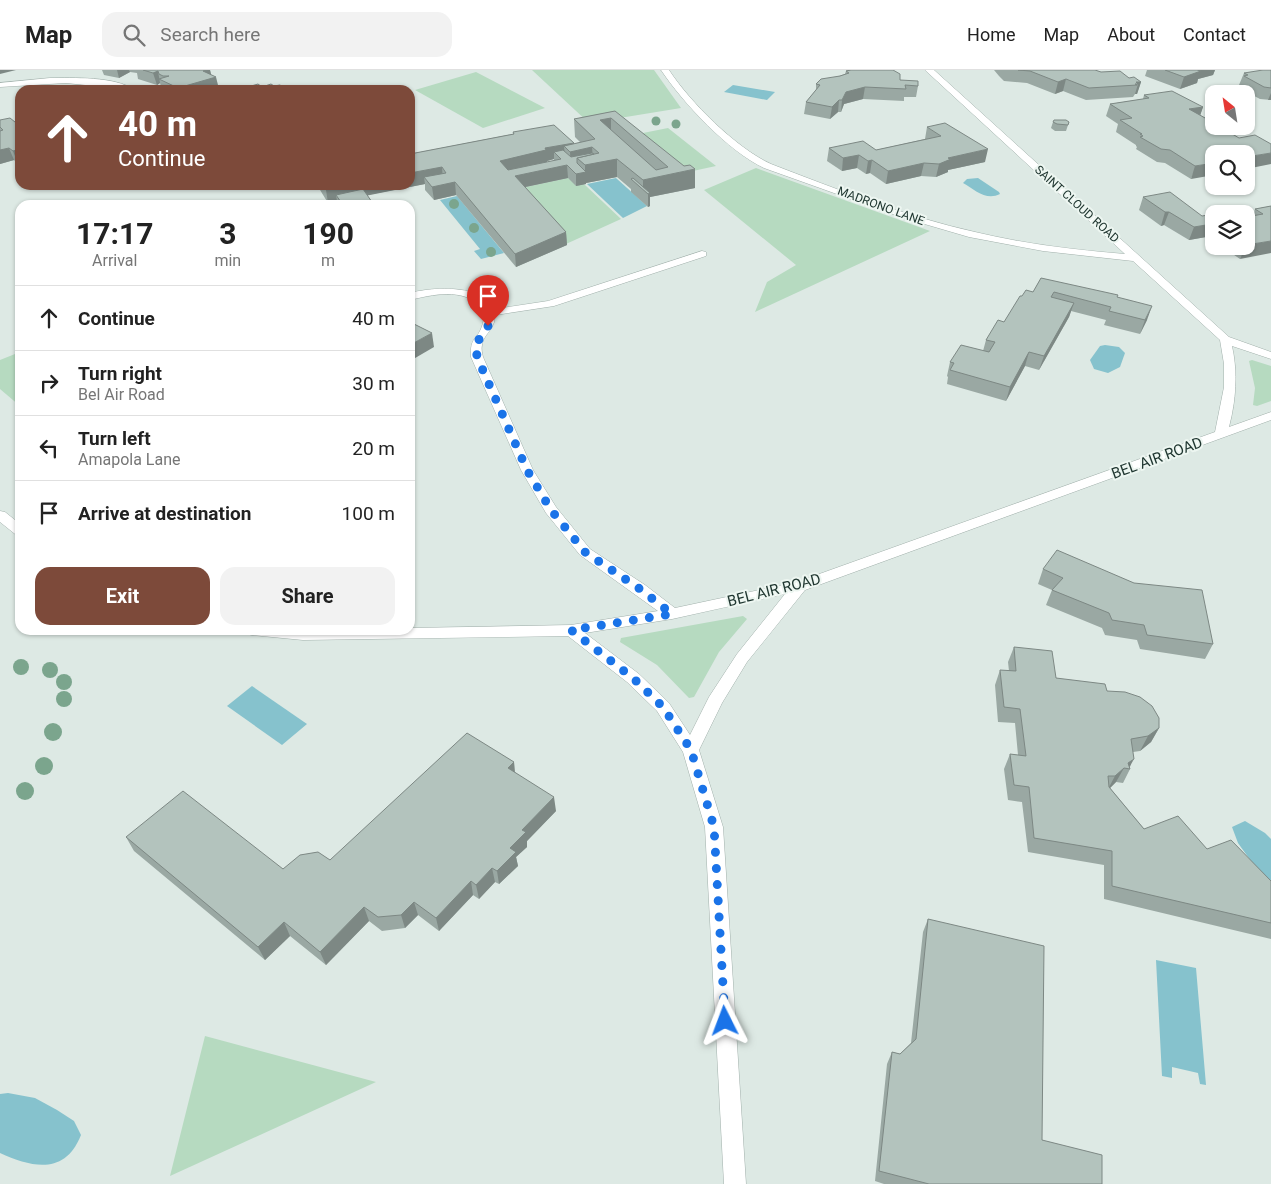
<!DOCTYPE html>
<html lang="en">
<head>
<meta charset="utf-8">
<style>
  :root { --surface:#fff; --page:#f2f2f2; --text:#222; --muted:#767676; --line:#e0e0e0; --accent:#7d4a3a }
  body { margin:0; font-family:Roboto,sans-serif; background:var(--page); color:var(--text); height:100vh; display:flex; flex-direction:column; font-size:19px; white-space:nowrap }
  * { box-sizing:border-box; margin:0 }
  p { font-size:16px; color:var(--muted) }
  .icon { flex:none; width:28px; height:28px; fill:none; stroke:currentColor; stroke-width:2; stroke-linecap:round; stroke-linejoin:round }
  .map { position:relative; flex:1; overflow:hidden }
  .sheet { position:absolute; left:15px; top:130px; width:400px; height:435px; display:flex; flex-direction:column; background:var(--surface); border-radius:15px; box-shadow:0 1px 4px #0004 }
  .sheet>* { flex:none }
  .top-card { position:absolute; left:15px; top:15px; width:400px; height:105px; border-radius:15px; box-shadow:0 1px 4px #0004; background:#7d4a3a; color:#fff; overflow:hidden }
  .needle { width:32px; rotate:330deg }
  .buttons { position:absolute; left:1205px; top:15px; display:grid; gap:10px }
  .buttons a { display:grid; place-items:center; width:50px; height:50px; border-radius:10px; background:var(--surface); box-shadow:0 1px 4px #0004; font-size:25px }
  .pin { position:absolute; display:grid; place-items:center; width:42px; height:42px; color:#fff; margin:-51px -21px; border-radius:50% 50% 50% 0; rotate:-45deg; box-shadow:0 0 5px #0007 }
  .pin .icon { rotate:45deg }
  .me { position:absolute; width:55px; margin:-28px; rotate:357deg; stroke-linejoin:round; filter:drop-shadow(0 0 4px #0008) }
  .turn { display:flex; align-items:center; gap:18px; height:105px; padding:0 20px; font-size:22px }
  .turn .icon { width:65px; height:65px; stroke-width:2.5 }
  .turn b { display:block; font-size:35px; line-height:42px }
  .eta { display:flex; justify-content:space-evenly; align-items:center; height:85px; text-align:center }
  .eta b { font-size:30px; font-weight:700; line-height:35px }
  .button { display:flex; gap:10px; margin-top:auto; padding:10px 20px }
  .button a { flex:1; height:58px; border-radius:15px; background:var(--accent); color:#fff; font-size:20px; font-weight:700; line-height:58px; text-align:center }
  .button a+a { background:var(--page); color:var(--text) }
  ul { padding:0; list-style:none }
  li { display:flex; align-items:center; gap:15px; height:65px; padding:0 20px; border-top:1px solid var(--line) }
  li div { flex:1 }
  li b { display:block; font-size:19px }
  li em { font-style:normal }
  header { display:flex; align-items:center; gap:30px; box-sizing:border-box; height:70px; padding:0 25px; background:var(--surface); border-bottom:1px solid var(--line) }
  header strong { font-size:24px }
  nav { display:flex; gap:28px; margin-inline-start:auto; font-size:18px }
  .search { width:350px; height:45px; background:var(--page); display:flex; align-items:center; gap:12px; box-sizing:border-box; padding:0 18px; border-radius:15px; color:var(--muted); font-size:19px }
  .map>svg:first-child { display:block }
  .green { fill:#b6dac0 }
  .water { fill:#86c2cd }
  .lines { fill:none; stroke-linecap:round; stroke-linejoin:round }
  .service-casing { stroke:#a1b0ab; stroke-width:1 }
  .minor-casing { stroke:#a1b0ab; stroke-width:1 }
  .service { fill:#fff; fill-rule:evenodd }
  .minor { fill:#fff; fill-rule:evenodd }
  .tree { fill:#7ba58d }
  .wall { fill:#9aa8a3; fill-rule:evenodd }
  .shaded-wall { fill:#7d8884 }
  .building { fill:#b3c3bd; stroke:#7d8884; fill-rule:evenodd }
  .route { stroke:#1a73e8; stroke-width:9; stroke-dasharray:0 16.2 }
  .labels { text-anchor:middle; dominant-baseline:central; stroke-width:4; stroke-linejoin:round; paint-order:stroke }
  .far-street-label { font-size:12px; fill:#203731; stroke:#edf6f1 }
  .street-label { font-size:15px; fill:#203731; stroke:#edf6f1 }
</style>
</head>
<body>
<header>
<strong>Map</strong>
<div class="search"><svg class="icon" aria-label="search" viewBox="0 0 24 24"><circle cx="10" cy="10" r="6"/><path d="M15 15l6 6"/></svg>Search here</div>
<nav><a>Home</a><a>Map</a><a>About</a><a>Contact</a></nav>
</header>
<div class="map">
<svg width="1271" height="1114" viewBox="0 0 1271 1114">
  <rect width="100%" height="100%" fill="#dde9e4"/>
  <g class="green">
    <polygon points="532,0 654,0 681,38 589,53"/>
    <polygon points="476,2 545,38 483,58 415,20"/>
    <polygon points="668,58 716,96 679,104 633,65"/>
    <polygon points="756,98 930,161 755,242 767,212 796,195 704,120"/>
    <polygon points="568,108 585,115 621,149 566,174 516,119"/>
    <polygon points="20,282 20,336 0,319 0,290"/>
    <polygon points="1252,290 1271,296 1271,331 1257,336 1253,335 1255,318 1249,291"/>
    <polygon points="743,546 747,549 719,582 694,627 689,628 657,595 620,572 621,568"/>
    <polygon points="205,966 376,1012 170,1106"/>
  </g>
  <g class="water">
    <polygon points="733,15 775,22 767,30 724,22"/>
    <polygon points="616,108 647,136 623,148 587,114"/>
    <path d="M978,108L999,122L1000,124C986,131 975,120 963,113L967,109Z"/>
    <polygon points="457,126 504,183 481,189 474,181 480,179 440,130"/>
    <polygon points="1105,275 1119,277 1125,283 1120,297 1108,303 1094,299 1090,290 1100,276"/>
    <polygon points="252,616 307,654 282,675 227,636"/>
    <polygon points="1245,751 1265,763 1271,769 1271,819 1238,773 1232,757"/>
    <polygon points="1156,890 1196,898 1206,1015 1200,1014 1198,1003 1172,997 1172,1008 1162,1006"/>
    <path d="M8,1023L35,1028L57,1040L74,1051L81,1065C65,1105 33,1098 0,1083V1024Z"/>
  </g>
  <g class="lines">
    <defs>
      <polygon id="service" points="702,181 706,182 706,186 554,236 489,246 484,243 489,240 548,231"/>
      <g id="minor">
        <path d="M661,0H669C690,32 736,78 771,94C836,119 907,147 975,162C1025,174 1075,180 1125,184L925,0H934L1229,267L1271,282V289L1232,276C1238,303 1236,330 1229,357L1271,342V350L805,520L747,592L722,633L699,680L723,757L746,1114H724L705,757L683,682L657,641L627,612L568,566L303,570L252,565L247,564L244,560H410V558L571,555L658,541L580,485L546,443L521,400L471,287C470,266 477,271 482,256C485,249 484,242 480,237C464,217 431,225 410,230V223C432,217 488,213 494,243C498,257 483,264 482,275C481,279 482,283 483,287L533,400L556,437L590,479L645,515L675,538L797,512L1215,362L1224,317V294L1220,270L1133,191L1043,181L969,167L904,148L764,98C728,81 683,33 661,0ZM785,524L737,584L709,627L690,665L669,633L639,604L585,563L672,549Z"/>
        <path d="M50,8C72,8 116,6 134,20L66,13L0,17V13Z"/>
        <polygon points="0,441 5,442 20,454 20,466 15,464 0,452"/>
      </g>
    </defs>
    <use href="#service" class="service-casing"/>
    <use href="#minor" class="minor-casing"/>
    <use href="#service" class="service"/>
    <use href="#minor" class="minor"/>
  </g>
  <g class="tree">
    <circle cx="656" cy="51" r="4.5"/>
    <circle cx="676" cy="54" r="4.5"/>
    <circle cx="454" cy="134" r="5"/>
    <circle cx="474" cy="158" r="5"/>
    <circle cx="491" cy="182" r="5"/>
    <circle cx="21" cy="597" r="8"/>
    <circle cx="50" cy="600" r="8"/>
    <circle cx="64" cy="612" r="8"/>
    <circle cx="64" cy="629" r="8"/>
    <circle cx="53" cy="662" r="9"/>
    <circle cx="44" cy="696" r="9"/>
    <circle cx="25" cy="721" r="9"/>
  </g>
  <g class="wall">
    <polygon points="102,0 210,0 211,5 219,19 215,20 162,20 160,13 157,15 138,9 137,3 130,2 119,8 104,5"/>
    <polygon points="846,0 893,0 900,10 918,16 916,27 904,27 904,31 863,29 844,34 841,42 838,42 830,49 804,44 806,32 816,20 816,14 845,4 846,1 847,1"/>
    <polygon points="994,0 1095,0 1101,2 1129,8 1141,12 1137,24 1135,24 1133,27 1086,30 1063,21 1055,24 1027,13 1004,11 999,6"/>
    <polygon points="1147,0 1215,0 1213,5 1198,9 1197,13 1180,19 1145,6"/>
    <polygon points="1271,0 1271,30 1260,29 1239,18 1240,15 1239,15 1244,3"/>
    <polygon points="1144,25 1203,37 1200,45 1214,53 1191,109 1165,93 1157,92 1136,79 1137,77 1136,76 1136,75 1116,62 1118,54 1106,46 1110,34 1143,29"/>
    <path d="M615,41L695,118L650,127V136L648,137L631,122V119L617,107L586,113V114L576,116L568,108L525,117L566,162L567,175L516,197L456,125L434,130L425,120V114L367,125L374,135H340L337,131L328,133L317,115H410V84L513,64V62L574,74L580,72L575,67L574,49ZM554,89V91L547,92V91Z"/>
    <polygon points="0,50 20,56 20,93 18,94 14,90 0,94"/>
    <polygon points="1053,52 1069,52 1066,61 1055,61 1051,58"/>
    <polygon points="927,57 985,92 948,100 948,102 936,107 921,106 886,114 870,103 866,104 857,98 842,101 827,91 829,78 876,80 925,69"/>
    <polygon points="1143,127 1202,146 1214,149 1214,172 1206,167 1189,170 1164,155 1161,156 1139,140"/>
    <polygon points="1271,136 1240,189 1221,176 1246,176 1253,146 1255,139"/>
    <polygon points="1041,208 1117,227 1147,250 1140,264 1104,255 1106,250 1071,241 1069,247 1039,300 1025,296 1006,331 947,314 948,307 947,306 950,292 983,281 986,270 1004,252 1022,226 1033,222"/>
    <polygon points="1043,499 1213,574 1205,589 1140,579 1137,570 1105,565 1102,558 1046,535 1052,520 1038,514"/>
    <polygon points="1014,577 1056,608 1107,621 1159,658 1151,672 1140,681 1133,682 1130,697 1130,699 1123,713 1116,712 1110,718 1144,759 1207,779 1271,811 1271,869 1104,829 1104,795 1028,782 1022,732 1008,730 1004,699 1010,684 1018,685 1015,653 998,652 995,615 1000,600 1009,601 1008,592"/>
    <polygon points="514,692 515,702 556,741 527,771 527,777 516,787 518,796 499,814 495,812 479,829 473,825 439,861 418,845 405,858 382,861 369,851 326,895 290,866 265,890 134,781 126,767 283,799 330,790"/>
    <polygon points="928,849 1042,1070 1102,1114 884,1114 875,1111 887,994 892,982 900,984 911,973 923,862"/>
  </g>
  <g class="shaded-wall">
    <polygon points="0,0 16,0 0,4"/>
    <polygon points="117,0 129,0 130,2 119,8"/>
    <polygon points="207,0 210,0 212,8 216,7 219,19 215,20 178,20 178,18 203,1"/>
    <polygon points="1195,0 1215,0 1213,5 1198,9 1197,13 1180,19 1184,7"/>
    <polygon points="158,1 160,13 157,15 153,3"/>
    <polygon points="1066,9 1063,21 1055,24 1058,12"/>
    <polygon points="1136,12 1141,12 1137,24 1135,24 1138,14"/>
    <polygon points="865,17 863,29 844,34 841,42 842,30 846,22"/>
    <polygon points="1271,23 1271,30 1268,30"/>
    <polygon points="839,30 838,42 830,49 832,37"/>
    <polygon points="1203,37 1199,49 1189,39"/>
    <polygon points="611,48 611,66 600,50"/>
    <polygon points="574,73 574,81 592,77 593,90 617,89 617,107 586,113 586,114 576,116 576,104 585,102 585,95 577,88 577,99 571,100 570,82 564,76 565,87 554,82 554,89 547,91 547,93 501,104 500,91 545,78"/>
    <polygon points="9,78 14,90 0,94 0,80"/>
    <polygon points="20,79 20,93 18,94 13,81"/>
    <polygon points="988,79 985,92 948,100 948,102 936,107 939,94 948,88"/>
    <polygon points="1271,83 1271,94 1246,99 1246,87"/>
    <polygon points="859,85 857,98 842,101 843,88"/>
    <polygon points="872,90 870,103 866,104 868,91"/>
    <polygon points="924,93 921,106 886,114 888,101"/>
    <polygon points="1214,93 1214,105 1191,109 1195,96"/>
    <polygon points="567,95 568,108 516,119 515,106"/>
    <polygon points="442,97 443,110 424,107 425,114 340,131 336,125 337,131 328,133 326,120 351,115 410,115 410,103"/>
    <polygon points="695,99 695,118 650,127 650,136 648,137 648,124 643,119 643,110"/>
    <polygon points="455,112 456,125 434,130 432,117"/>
    <polygon points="1165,142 1169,142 1164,155 1161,156"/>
    <polygon points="1212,154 1206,167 1189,170 1194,157"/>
    <polygon points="566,162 567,175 516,197 515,184"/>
    <polygon points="1271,171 1271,183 1240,189 1246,175"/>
    <polygon points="1074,233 1069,247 1039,300 1044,286"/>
    <polygon points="1152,236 1147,250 1140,264 1145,250"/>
    <polygon points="432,263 434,277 410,291 410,275"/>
    <polygon points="1029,282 1025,296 1006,331 1010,317"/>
    <polygon points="413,318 415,332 410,335 410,319"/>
    <polygon points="1159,658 1151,672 1140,681 1148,666"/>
    <polygon points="1134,689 1129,698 1128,693"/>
    <polygon points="514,692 515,707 508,698"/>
    <polygon points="1124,698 1116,712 1107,721 1115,706"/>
    <polygon points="554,727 556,741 527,771 527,777 516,787 518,796 499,814 497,801 510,778 522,760"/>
    <polygon points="492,798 495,812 479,829 476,815"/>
    <polygon points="471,811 473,825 439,861 436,848"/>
    <polygon points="414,832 418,845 405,858 401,845"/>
    <polygon points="364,837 369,851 326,895 320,882"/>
    <polygon points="284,852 290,866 265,890 258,877"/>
  </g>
  <g class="building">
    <polygon points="143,0 207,0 203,1 216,7 178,18 159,9 169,6 163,6 159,4 158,1 153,3"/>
    <polygon points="851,0 893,0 900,4 900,10 918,11 918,16 905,15 906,19 865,17 846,22 842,30 839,30 832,37 806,32 820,15 816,14 821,9 840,6 849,3 846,1"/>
    <polygon points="1018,0 1095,0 1101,2 1120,1 1129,8 1134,7 1141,12 1136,12 1138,14 1135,14 1137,15 1089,18 1066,9 1058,12 1030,1"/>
    <polygon points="1165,0 1197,0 1201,1 1184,7"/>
    <polygon points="1263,0 1271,0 1271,18 1264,17 1244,6 1248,5 1244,3"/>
    <polygon points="258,14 262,17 271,14 274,16 280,15 287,20 238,20"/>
    <polygon points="1172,21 1203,37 1189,39 1214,53 1214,56 1219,56 1239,68 1255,65 1271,74 1271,83 1246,87 1246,84 1214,84 1214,93 1195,96 1170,80 1161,79 1140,67 1143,66 1140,64 1142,64 1120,50 1132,48 1110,34 1149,28 1144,25"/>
    <path d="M615,41L684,96L690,95L695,99L643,110L617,89L585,95L577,88L599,83L592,77L570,82L564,76L595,69L574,49ZM611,48L668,97L656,100L600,50Z"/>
    <polygon points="10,48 20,56 20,79 13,81 9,78 0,80 0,61 3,60 0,57 0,50"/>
    <polygon points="1054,50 1066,50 1069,52 1068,55 1057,54 1053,52"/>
    <polygon points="945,53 988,79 948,88 951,89 939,94 924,93 888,101 872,90 868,91 859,85 843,88 829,78 863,71 876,80 941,66 927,57"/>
    <polygon points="554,55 574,73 545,78 546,80 500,91 508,100 561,89 554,82 563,80 571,87 592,83 594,84 577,88 577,93 586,102 576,104 567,95 515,106 566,162 515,184 455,112 432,117 424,107 446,103 442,97 410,103 410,84 514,64 513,62"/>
    <polygon points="633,108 650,123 648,124 631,109"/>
    <polygon points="322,115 351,115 326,120"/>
    <polygon points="363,119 374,135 343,135 336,125"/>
    <polygon points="1170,122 1202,146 1208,145 1214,149 1214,155 1212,154 1194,157 1169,142 1165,142 1143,127"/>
    <polygon points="1271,136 1271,171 1246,175 1246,147 1263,144 1255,139"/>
    <polygon points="1041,208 1118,225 1117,227 1152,236 1145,250 1109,241 1111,237 1054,222 1051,227 1074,233 1044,286 1029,282 1010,317 950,300 954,293 950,292 961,275 989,282 995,272 986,270 998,250 1004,252 1020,226 1022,226 1026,220 1033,222"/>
    <polygon points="410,252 432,263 410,275"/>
    <polygon points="1057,480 1134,513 1202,520 1213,574 1147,565 1144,555 1112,550 1109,543 1052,520 1063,508 1043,499"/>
    <polygon points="1014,577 1052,581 1056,608 1105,614 1107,621 1125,622 1140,627 1152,636 1159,648 1159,658 1148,666 1131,669 1134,689 1128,693 1130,699 1124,698 1115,706 1108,706 1109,717 1144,759 1178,746 1207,779 1231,770 1271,811 1271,853 1112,816 1112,781 1034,768 1029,717 1014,715 1010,684 1026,686 1020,639 1004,637 1000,600 1016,601"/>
    <polygon points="467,663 514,692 508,698 554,727 522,760 526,762 510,778 516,782 497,801 492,798 476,815 471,811 436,848 414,832 401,845 378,847 364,837 320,882 284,852 258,877 126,767 183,721 283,799 300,785 318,782 330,790"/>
    <polygon points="928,849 1044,876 1042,1070 1102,1085 1102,1114 929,1114 879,1101 892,982 900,984 916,969"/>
  </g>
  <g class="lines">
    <polyline class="route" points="488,256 476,274 477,287 527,400 551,440 585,482 640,519 672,544 571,560 633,608 663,637 691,680 714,757 725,951"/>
  </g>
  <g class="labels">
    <g class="far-street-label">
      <text transform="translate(1077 134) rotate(42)">SAINT CLOUD ROAD</text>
      <text transform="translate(881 136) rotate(20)">MADRONO LANE</text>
    </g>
    <g class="street-label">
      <text transform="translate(1157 388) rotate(-20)">BEL AIR ROAD</text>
      <text transform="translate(774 520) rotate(-14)">BEL AIR ROAD</text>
    </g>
  </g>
</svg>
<div class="buttons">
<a><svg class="needle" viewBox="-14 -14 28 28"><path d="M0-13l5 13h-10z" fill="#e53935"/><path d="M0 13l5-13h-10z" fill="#767676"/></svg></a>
<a><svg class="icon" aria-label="search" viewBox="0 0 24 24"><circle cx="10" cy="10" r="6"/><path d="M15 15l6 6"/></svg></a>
<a><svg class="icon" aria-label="layers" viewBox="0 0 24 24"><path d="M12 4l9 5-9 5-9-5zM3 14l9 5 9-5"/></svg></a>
</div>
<div class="pin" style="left:488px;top:256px;background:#d93025"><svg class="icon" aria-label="arrive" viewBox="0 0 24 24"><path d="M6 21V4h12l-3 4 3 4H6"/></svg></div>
<svg class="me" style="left:725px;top:951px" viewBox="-20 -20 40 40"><path d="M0-17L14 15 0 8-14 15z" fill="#1a73e8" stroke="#fff" stroke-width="4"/></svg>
<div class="top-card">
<div class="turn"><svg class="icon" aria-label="ahead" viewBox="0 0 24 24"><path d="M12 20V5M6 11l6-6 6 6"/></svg><div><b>40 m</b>Continue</div></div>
</div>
<section class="sheet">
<div class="eta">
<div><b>17:17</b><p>Arrival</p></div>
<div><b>3</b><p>min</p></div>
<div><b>190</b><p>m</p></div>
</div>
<ul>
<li><svg class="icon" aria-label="ahead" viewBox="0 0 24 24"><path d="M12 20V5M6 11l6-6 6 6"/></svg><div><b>Continue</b></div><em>40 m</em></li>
<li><svg class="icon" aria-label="right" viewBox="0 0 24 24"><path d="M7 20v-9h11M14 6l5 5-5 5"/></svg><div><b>Turn right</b><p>Bel Air Road</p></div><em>30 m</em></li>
<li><svg class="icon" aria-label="left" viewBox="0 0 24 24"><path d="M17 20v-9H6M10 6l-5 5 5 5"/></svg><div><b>Turn left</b><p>Amapola Lane</p></div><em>20 m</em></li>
<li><svg class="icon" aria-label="arrive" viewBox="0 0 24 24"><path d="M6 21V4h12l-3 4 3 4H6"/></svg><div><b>Arrive at destination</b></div><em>100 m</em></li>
</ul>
<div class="button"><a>Exit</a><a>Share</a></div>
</section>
</div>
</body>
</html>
